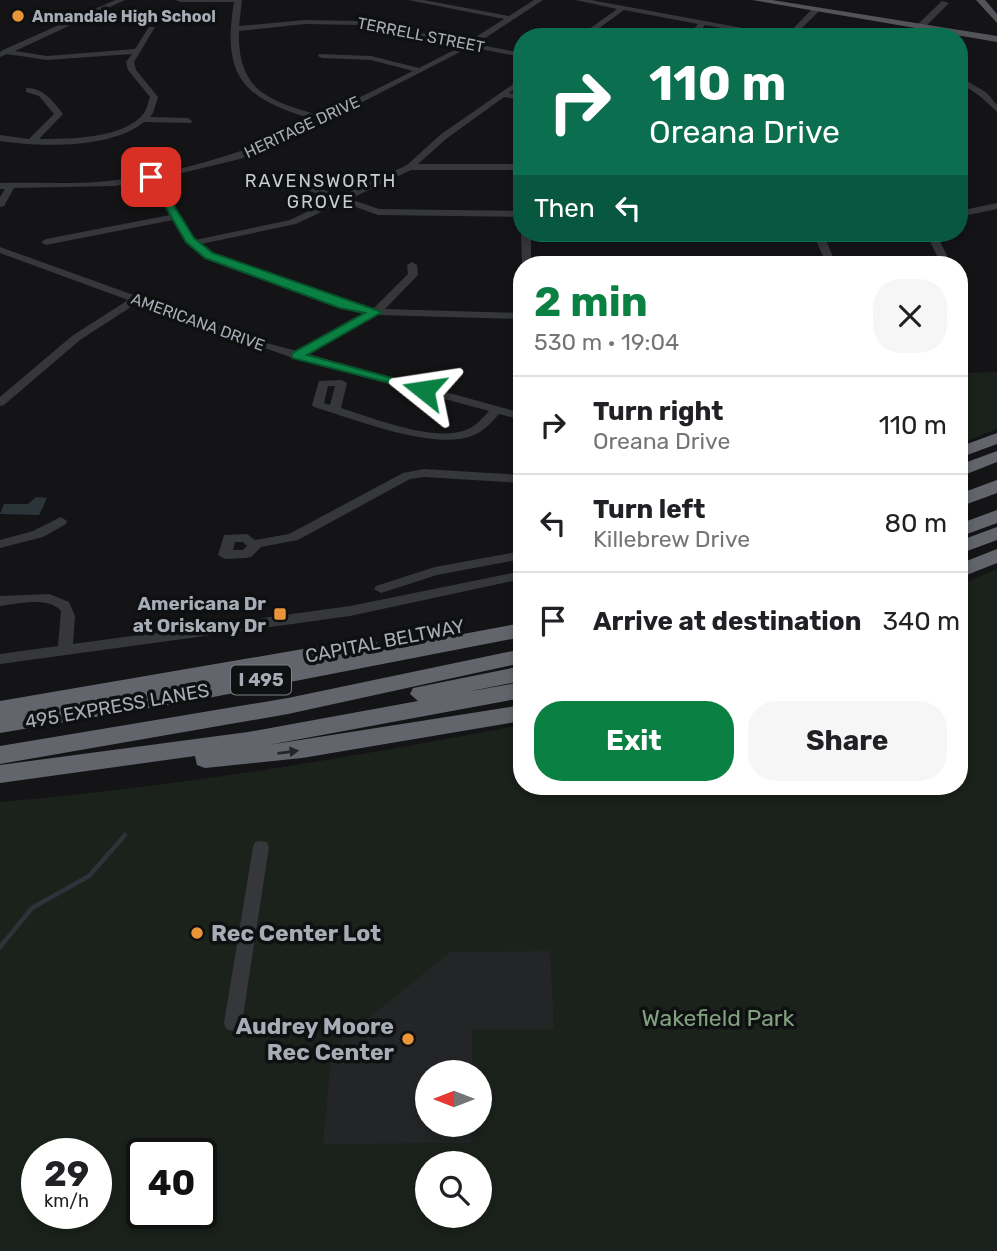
<!DOCTYPE html>
<html lang="en">
<head>
<meta charset="utf-8">
<style>
  :root { --surface:#fff; --page:#f6f6f6; --text:#202124; --muted:#757577; --line:#e0e0e0; --accent:#0b8043 }
  body { margin:0; font-family:Rubik,sans-serif; background:var(--page); color:var(--text); height:100vh; display:flex; flex-direction:column; font-size:26px; white-space:nowrap }
  * { box-sizing:border-box; margin:0 }
  p { font-size:23px; color:var(--muted) }
  .icon { flex:none; width:38px; height:38px; fill:none; stroke:currentColor; stroke-width:2; stroke-linecap:round; stroke-linejoin:round }
  .map { position:relative; flex:1; overflow:hidden }
  .sheet { position:absolute; left:513px; top:256px; width:455px; height:539px; display:flex; flex-direction:column; background:var(--surface); border-radius:28px; box-shadow:0 4px 10px #0003 }
  .sheet>* { flex:none }
  .guide { position:absolute; left:513px; top:28px; width:455px; height:214px; border-radius:28px; box-shadow:0 4px 10px #0003; background:#0b6e4f; color:#fff; overflow:hidden }
  .needle { width:46px; rotate:270deg }
  .fabs { position:absolute; left:415px; top:1060px; display:grid; gap:14px }
  .fabs a { display:grid; place-items:center; width:77px; height:77px; border-radius:50%; background:var(--surface); box-shadow:0 4px 10px #0003; font-size:35px }
  .speed { position:absolute; left:21px; top:1138px; display:flex; gap:14px; font-size:35px; font-weight:700; text-align:center }
  .speed>* { display:grid; place-content:center; width:91px; height:91px; border-radius:50%; background:var(--surface); box-shadow:0 4px 10px #0003; line-height:1 }
  .speed small { font-size:18px; font-weight:400 }
  .speed .limit { border:4px solid #111; border-radius:10px; background:#fff; color:#111 }
  .pin { position:absolute; display:grid; place-items:center; width:60px; height:60px; color:#fff; margin:-30px; border-radius:14px; box-shadow:0 4px 10px #0006 }
  .me { position:absolute; width:77px; margin:-38px; rotate:285deg; stroke-linejoin:round; filter:drop-shadow(0 0 5px #0008) }
  .turn { display:flex; align-items:center; gap:24px; height:147px; padding:0 21px; font-size:32px }
  .turn .icon { width:91px; height:91px; stroke-width:2.5 }
  .turn b { display:block; font-size:49px; line-height:60px }
  .then { display:flex; align-items:center; height:66px; padding:0 21px; background:#0003; gap:14px; font-size:26px }
  .round { display:grid; place-items:center; flex:none; width:74px; height:74px; border-radius:28px; background:var(--page) }
  .headline { display:flex; align-items:center; justify-content:space-between; height:119px; padding:0 21px }
  h1 { font-size:42px; font-weight:700; line-height:52px; color:var(--accent) }
  .primary-button { display:flex; gap:14px; margin-top:auto; padding:14px 21px }
  .primary-button a { flex:1; height:80px; border-radius:28px; background:var(--accent); color:#fff; font-size:28px; font-weight:700; line-height:80px; text-align:center }
  .primary-button a+a { background:var(--page); color:var(--text) }
  ul { padding:0; list-style:none }
  li { display:flex; align-items:center; gap:21px; height:98px; padding:0 21px; border-top:2px solid var(--line) }
  li div { flex:1 }
  li b { display:block; font-size:26px }
  li em { font-style:normal }
  .map>svg:first-child { display:block }
  .green { fill:#1b211b; fill-rule:evenodd }
  .water { fill:#2b3539 }
  .lines { fill:none; stroke-linecap:round; stroke-linejoin:round }
  .stream { stroke:#2b3539; stroke-width:4.5 }
  .building { fill:#242527 }
  .minor { fill:#35373b; fill-rule:evenodd }
  .major { fill:#52545a; fill-rule:evenodd }
  .highway { fill:#62666c; fill-rule:evenodd }
  .oneway { fill:#242628 }
  .route { fill:#0b8043; stroke:#07532c; stroke-width:2 }
  .poi-dot { fill:#ea9538; stroke:#0f1011; stroke-width:2.5 }
  .labels { text-anchor:middle; dominant-baseline:central; stroke-width:7; stroke-linejoin:round; paint-order:stroke }
  .far-poi-label { font-size:16px; font-weight:bold; fill:#a7adb6; stroke:#0f1011; text-anchor:start }
  .far-street-label { font-size:16px; fill:#a7adb6; stroke:#0f1011 }
  .far-neighbourhood-label { font-size:18px; letter-spacing:2px; fill:#c7ccd2; stroke:#0f1011 }
  .shield { fill:#0f1011; stroke:#797e84; stroke-width:2 }
  .shield-label { font-size:18px; font-weight:bold; fill:#a7adb6 }
  .poi-label { font-size:19px; font-weight:bold; fill:#a7adb6; stroke:#0f1011; text-anchor:end }
  .street-label { font-size:19px; fill:#a7adb6; stroke:#0f1011 }
  .near-poi-label { font-size:23px; font-weight:bold; fill:#a7adb6; stroke:#0f1011; text-anchor:start }
  .near-park-label { font-size:23px; fill:#81a07e; stroke:#0f1011 }
</style>
</head>
<body>
<div class="map">
<svg width="997" height="1251" viewBox="0 0 997 1251">
  <rect width="100%" height="100%" fill="#141416"/>
  <g class="green">
    <polygon points="997,372 997,429 959,444 959,373"/>
    <path d="M997,569V1251H0V802C175,787 349,758 521,725L522,786H959V585ZM427,1073H480V1125H427ZM37,1153H96V1213H37ZM142,1153H201V1213H142ZM427,1164H480V1216H427Z"/>
  </g>
  <polygon class="water" points="36,497 47,498 39,515 0,514 4,504 28,504"/>
  <g class="lines">
    <polyline class="stream" points="0,947 32,908 89,876 125,835"/>
  </g>
  <polygon class="building" points="550,951 554,1029 472,1029 472,1073 427,1073 427,1125 471,1125 471,1143 323,1144 332,1048 450,952"/>
  <g class="lines">
    <g class="minor">
      <path d="M115,0H125L15,51L47,56L135,49L149,27H155L134,62L136,70L158,97L153,113L150,117L188,118L192,121L191,123L144,122C112,149 39,147 0,141V135L29,139L54,114L39,96L26,92V88C44,88 53,101 63,114L39,139C68,139 125,139 144,113C147,109 148,102 150,97L128,70L126,62L132,54L47,60L7,54L0,57V52L3,50Z"/>
      <path d="M176,0H242L239,26L305,20L359,21L468,42L504,19L408,0H424L509,16L534,0H543L476,44L522,53V57L470,47L288,140L240,159L157,179L195,240L290,220L333,199L298,187V183H304L341,196L407,165L440,135L522,78V84L509,93L522,95V100L504,97L446,139L418,164H522V170H411L350,199L379,209L522,211V217L378,215L342,202L296,224L201,244C224,262 253,270 280,279C311,290 342,301 374,308L408,274L407,265L412,262L417,265L418,275L385,309L522,313V319L378,315L308,354L522,413V420L499,414C492,422 484,431 474,435C436,452 354,419 314,407L312,405L319,381L341,380L347,383L341,408C373,418 430,441 463,431C474,428 482,419 489,411L293,358L137,303L80,340L4,405L0,406V397L72,336L128,300L0,253V247L270,344L297,351L366,313L341,307L229,268L206,257L187,242L173,220L46,245L41,242L46,239L170,215L148,180L115,186L14,188L4,206L0,207V197L5,189H0V183C39,182 79,185 117,180C187,171 252,151 315,120C245,99 221,79 234,2H180ZM305,24L359,25L462,46L419,68L371,56L319,54L318,56L322,58L371,60L413,71L322,116C271,101 237,93 239,31ZM328,386H335L330,405L324,403Z"/>
      <polygon points="575,0 591,0 786,36 813,8 820,10 793,37 769,37 705,25 695,37 687,37 698,24 624,10 587,37 578,37 617,9"/>
      <polygon points="942,1 949,3 922,30 916,30 916,26"/>
      <polygon points="959,76 987,93 997,105 997,112 981,97 959,82"/>
      <polygon points="997,203 997,209 959,217 959,211"/>
      <polygon points="521,233 531,233 531,260 591,260 596,263 522,265"/>
      <polygon points="813,233 823,233 836,264 826,264"/>
      <polygon points="926,233 936,233 951,264 941,264"/>
      <path d="M424,469L522,475V483L424,477L410,479L298,540L261,547L251,557L246,558L225,559L218,555L224,535L247,534L255,540L289,534L403,473ZM235,542H243L247,546L243,550H233Z"/>
      <polygon points="61,517 67,521 66,524 43,537 0,548 0,540 33,531"/>
      <polygon points="522,551 522,559 437,575 381,593 374,589 376,586 435,567"/>
      <path d="M522,571V579L350,616L0,664V654L58,646L61,611C48,596 18,604 0,606V596L49,594L69,602L75,616L73,644L350,606Z"/>
      <polygon points="261,841 267,842 269,847 242,1023 240,1029 233,1031 226,1029 224,1023 253,847 255,842"/>
    </g>
    <g class="major">
      <polygon points="752,0 772,0 997,36 997,42"/>
      <polygon points="976,0 985,0 997,14 997,23"/>
    </g>
    <g class="highway">
      <polygon points="997,433 997,444 959,458 959,447"/>
      <polygon points="997,451 997,462 959,477 959,465"/>
      <polygon points="997,480 997,493 959,507 959,494"/>
      <polygon points="997,510 997,523 959,537 959,524"/>
      <polygon points="997,527 997,540 959,554 959,541"/>
      <polygon points="997,549 997,563 959,578 959,564"/>
      <polygon points="522,623 522,637 208,698 0,733 0,701 367,638 375,640 378,645 367,652"/>
      <polygon points="522,649 522,663 288,714 0,764 0,746 288,698"/>
      <polygon points="522,666 522,681 466,692 522,682 522,698 268,745 522,705 522,721 302,758 205,768 197,765 195,756 0,783 0,765 248,732 418,701 410,694 413,688"/>
    </g>
  </g>
  <defs><path id="oneway-solid" d="M-6-.8H1V-3.2L6.5 0L1 3.2V.8H-6Z" transform="scale(1.75)"/></defs>
  <use class="oneway" href="#oneway-solid" transform="translate(288 752) rotate(-7)"/>
  <polygon class="route" points="147,175 155,175 194,238 213,253 382,312 307,355 429,388 429,393 292,358 292,353 365,313 340,308 205,258 186,242"/>
  <g class="poi-dot">
    <circle cx="18" cy="16" r="7"/>
    <rect x="273" y="607" width="14" height="14" rx="3.5"/>
    <circle cx="197" cy="933" r="7"/>
    <circle cx="408" cy="1039" r="7"/>
  </g>
  <g class="labels">
    <g class="far-poi-label">
      <text x="32" y="16">Annandale High School</text>
    </g>
    <g class="far-street-label">
      <text transform="translate(421 35) rotate(11)">TERRELL STREET</text>
      <text transform="translate(302 127) rotate(-25)">HERITAGE DRIVE</text>
      <text transform="translate(198 322) rotate(20)">AMERICANA DRIVE</text>
    </g>
    <g class="far-neighbourhood-label">
      <text x="321" y="181">RAVENSWORTH<tspan x="321" dy="21">GROVE</tspan></text>
    </g>
    <rect class="shield" x="231" y="665.5" width="60" height="29" rx="5"/>
    <g class="shield-label">
      <text x="261" y="680">I 495</text>
    </g>
    <g class="poi-label">
      <text x="266" y="603">Americana Dr<tspan x="266" dy="22">at Oriskany Dr</tspan></text>
    </g>
    <g class="street-label">
      <text transform="translate(385 641) rotate(-11)">CAPITAL BELTWAY</text>
      <text transform="translate(117 706) rotate(-10)">495 EXPRESS LANES</text>
    </g>
    <g class="near-poi-label">
      <text x="211" y="933">Rec Center Lot</text>
      <text x="394" y="1026" text-anchor="end">Audrey Moore<tspan x="394" dy="26">Rec Center</tspan></text>
    </g>
    <g class="near-park-label">
      <text x="718" y="1018">Wakefield Park</text>
    </g>
  </g>
</svg>
<div class="fabs">
<a><svg class="needle" viewBox="-14 -14 28 28"><path d="M0-13l5 13h-10z" fill="#e53935"/><path d="M0 13l5-13h-10z" fill="#757577"/></svg></a>
<a><svg class="icon" aria-label="search" viewBox="0 0 24 24"><circle cx="10" cy="10" r="6"/><path d="M15 15l6 6"/></svg></a>
</div>
<div class="speed"><div>29<small>km/h</small></div><div class="limit">40</div></div>
<div class="pin" style="left:151px;top:177px;background:#d93025"><svg class="icon" aria-label="arrive" viewBox="0 0 24 24"><path d="M6 21V4h12l-3 4 3 4H6"/></svg></div>
<svg class="me" style="left:424px;top:390px" viewBox="-20 -20 40 40"><path d="M0-17L14 15 0 8-14 15z" fill="#0b8043" stroke="#fff" stroke-width="4"/></svg>
<div class="guide">
<div class="turn"><svg class="icon" aria-label="right" viewBox="0 0 24 24"><path d="M7 20v-9h11M14 6l5 5-5 5"/></svg><div><b>110 m</b>Oreana Drive</div></div>
<div class="then">Then<svg class="icon" aria-label="left" viewBox="0 0 24 24"><path d="M17 20v-9H6M10 6l-5 5 5 5"/></svg></div>
</div>
<section class="sheet">
<div class="headline"><div><h1>2 min</h1><p>530 m · 19:04</p></div><a class="round"><svg class="icon" aria-label="close" viewBox="0 0 24 24"><path d="M6 6l12 12M18 6L6 18"/></svg></a></div>
<ul>
<li><svg class="icon" aria-label="right" viewBox="0 0 24 24"><path d="M7 20v-9h11M14 6l5 5-5 5"/></svg><div><b>Turn right</b><p>Oreana Drive</p></div><em>110 m</em></li>
<li><svg class="icon" aria-label="left" viewBox="0 0 24 24"><path d="M17 20v-9H6M10 6l-5 5 5 5"/></svg><div><b>Turn left</b><p>Killebrew Drive</p></div><em>80 m</em></li>
<li><svg class="icon" aria-label="arrive" viewBox="0 0 24 24"><path d="M6 21V4h12l-3 4 3 4H6"/></svg><div><b>Arrive at destination</b></div><em>340 m</em></li>
</ul>
<div class="primary-button"><a>Exit</a><a>Share</a></div>
</section>
</div>
</body>
</html>
